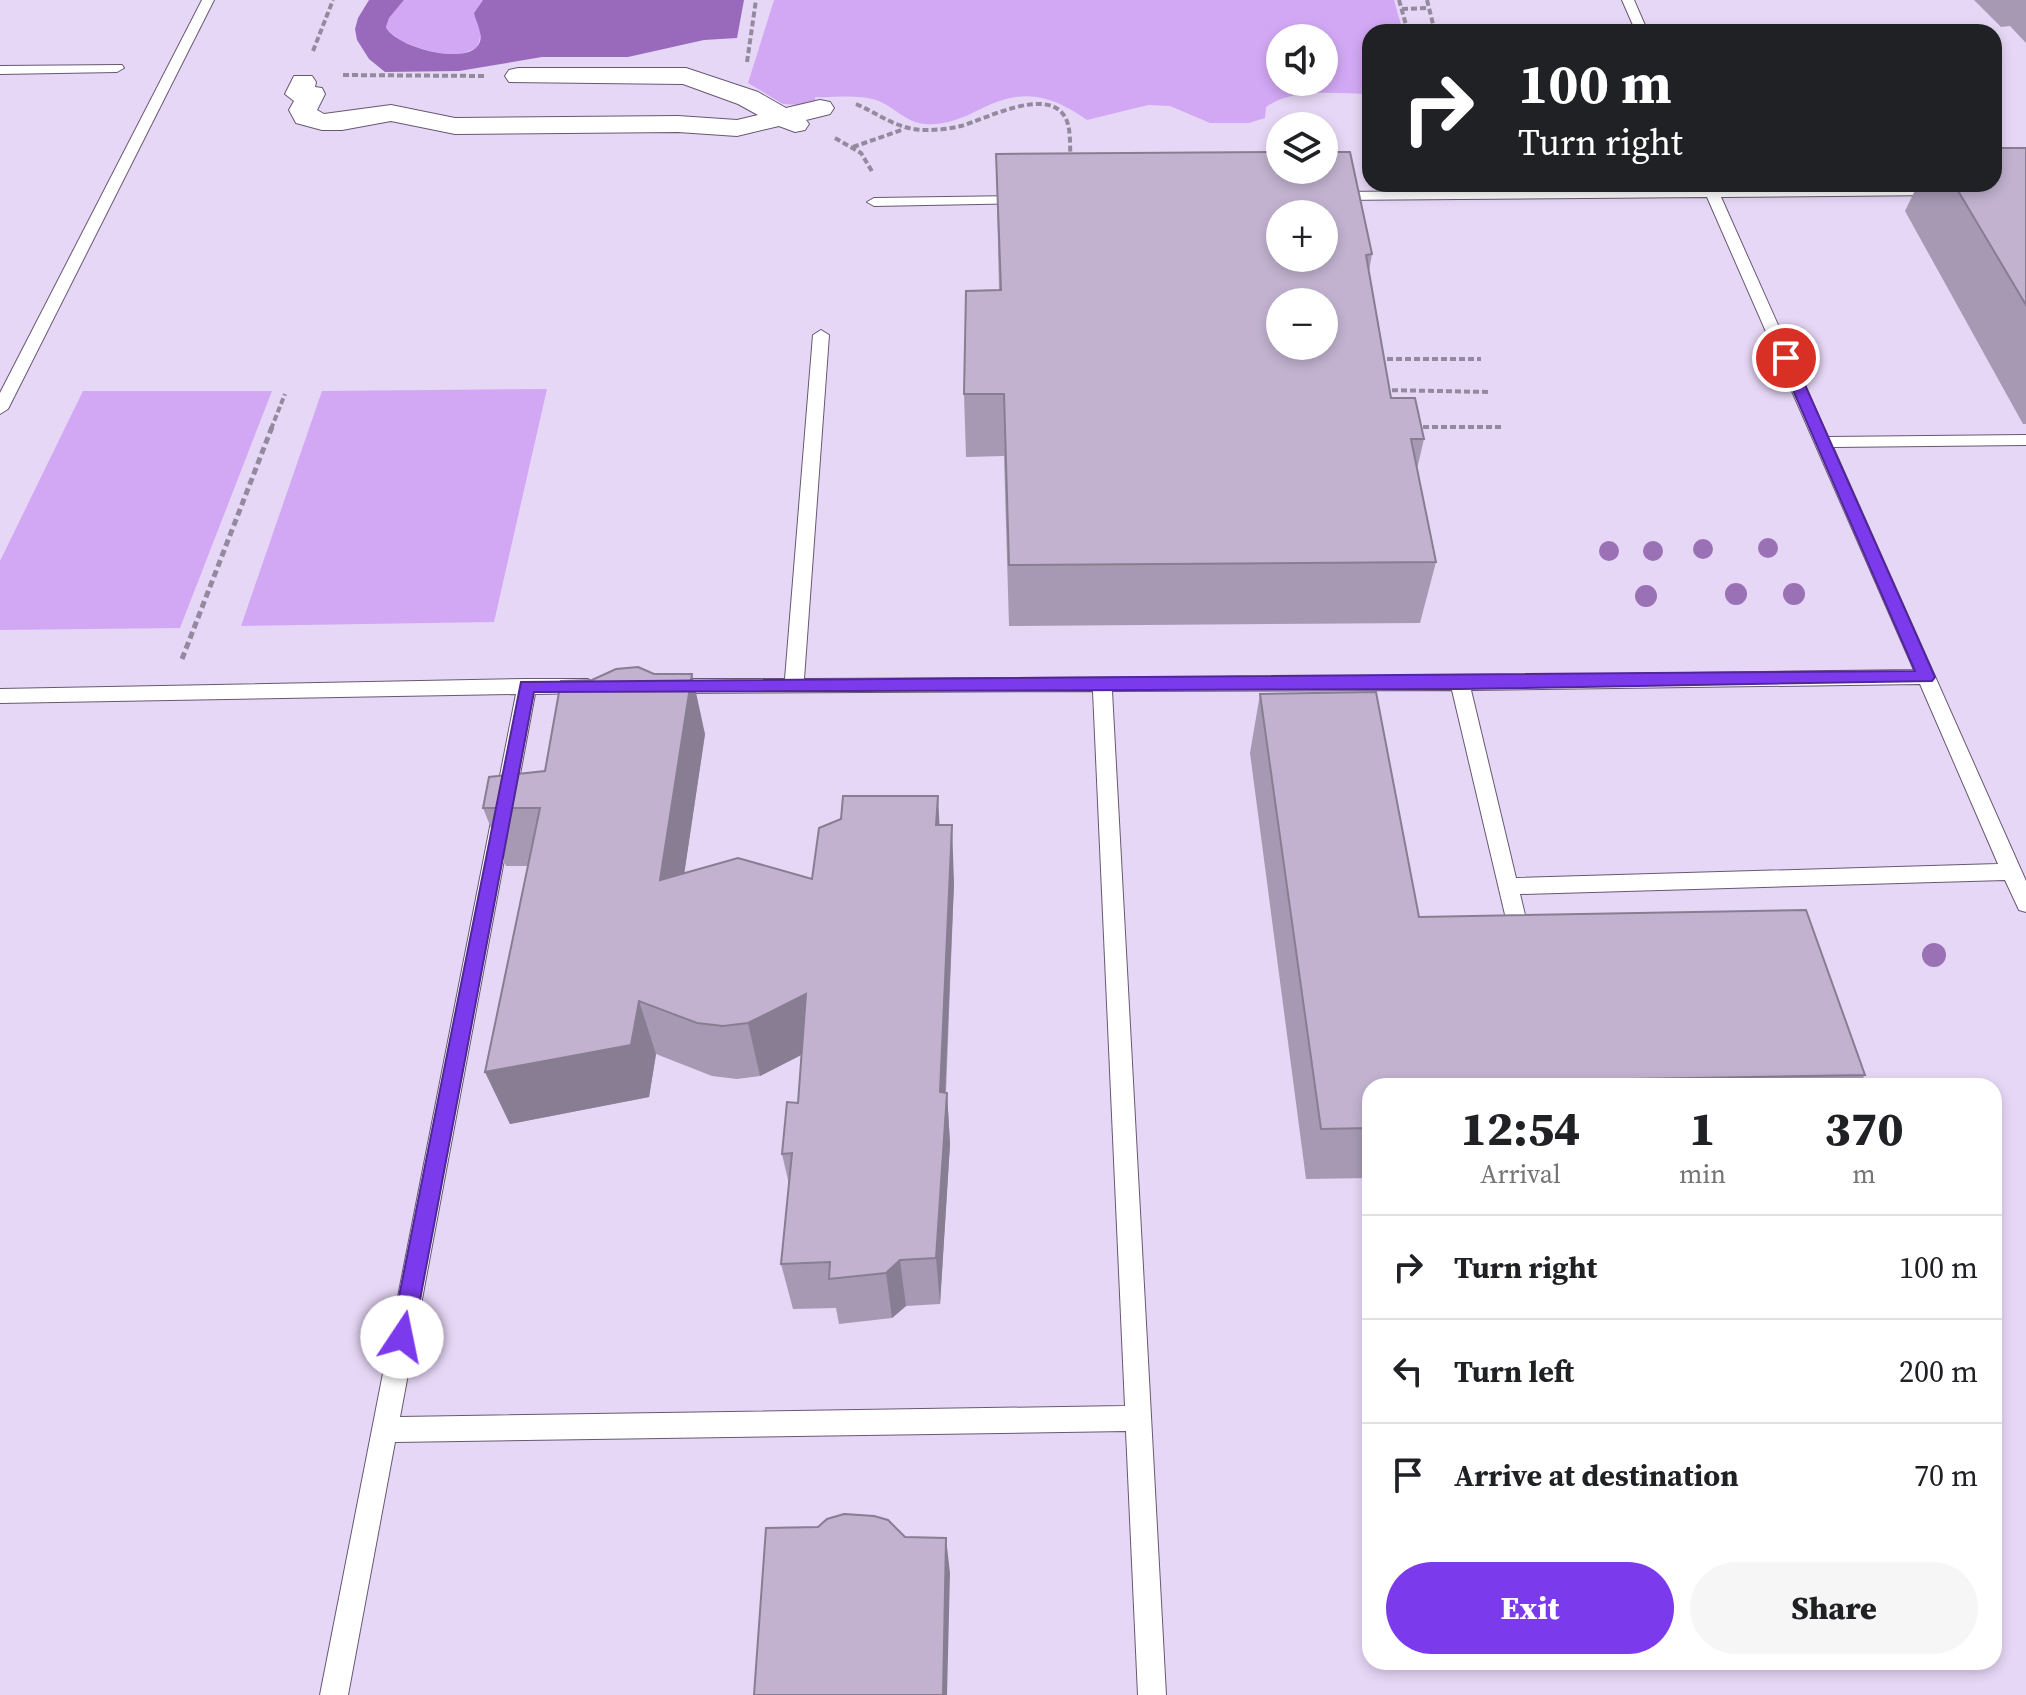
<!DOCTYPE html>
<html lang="en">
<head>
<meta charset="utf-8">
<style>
  :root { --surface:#fff; --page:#f6f6f6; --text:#202124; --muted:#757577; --line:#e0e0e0; --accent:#7c3aed }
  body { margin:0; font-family:"Source Serif 4",serif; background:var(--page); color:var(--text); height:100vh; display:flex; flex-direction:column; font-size:30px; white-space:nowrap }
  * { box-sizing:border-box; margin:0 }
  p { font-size:26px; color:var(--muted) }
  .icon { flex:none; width:44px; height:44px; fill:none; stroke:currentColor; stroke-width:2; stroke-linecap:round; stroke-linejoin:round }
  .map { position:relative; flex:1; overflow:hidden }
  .side { position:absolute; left:1362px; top:1078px; width:640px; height:592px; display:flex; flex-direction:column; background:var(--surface); border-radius:24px; box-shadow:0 4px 12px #0003 }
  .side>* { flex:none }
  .guide { position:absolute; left:1362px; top:24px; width:640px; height:168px; border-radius:24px; box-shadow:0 4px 12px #0003; background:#202124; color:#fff; overflow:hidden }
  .controls { position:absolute; left:1266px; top:24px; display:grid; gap:16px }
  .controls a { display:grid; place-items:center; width:72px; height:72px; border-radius:50%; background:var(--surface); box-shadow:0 4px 12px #0003; font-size:40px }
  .pin { position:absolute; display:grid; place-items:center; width:68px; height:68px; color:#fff; margin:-34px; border:4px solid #fff; border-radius:50%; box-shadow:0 2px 8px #0007 }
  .me { position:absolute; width:88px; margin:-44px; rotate:11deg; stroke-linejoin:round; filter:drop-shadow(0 0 6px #0008) }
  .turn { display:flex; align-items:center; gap:28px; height:168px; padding:0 24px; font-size:36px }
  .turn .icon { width:104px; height:104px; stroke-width:2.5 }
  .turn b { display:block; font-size:56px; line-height:68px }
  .eta { display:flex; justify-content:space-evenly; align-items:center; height:136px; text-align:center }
  .eta b { font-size:48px; font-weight:800; line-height:56px }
  .action { display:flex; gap:16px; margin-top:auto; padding:16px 24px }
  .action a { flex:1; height:92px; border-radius:48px; background:var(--accent); color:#fff; font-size:32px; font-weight:800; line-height:92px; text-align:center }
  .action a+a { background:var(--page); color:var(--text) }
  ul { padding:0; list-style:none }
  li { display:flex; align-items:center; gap:24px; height:104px; padding:0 24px; border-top:2px solid var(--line) }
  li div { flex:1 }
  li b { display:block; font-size:30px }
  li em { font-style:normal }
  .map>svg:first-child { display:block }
  .green { fill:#d2a8f4; fill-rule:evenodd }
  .water { fill:#996abc }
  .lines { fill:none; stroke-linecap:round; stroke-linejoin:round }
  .lane-casing { stroke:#675872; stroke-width:2 }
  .street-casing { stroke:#675872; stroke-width:2 }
  .path-far1 { stroke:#95899f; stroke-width:4; stroke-dasharray:6 3; stroke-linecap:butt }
  .path { stroke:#95899f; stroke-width:5; stroke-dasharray:7 4; stroke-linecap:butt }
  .lane { fill:#fff; fill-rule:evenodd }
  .street { fill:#fff; fill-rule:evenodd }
  .tree { fill:#9b71b6 }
  .wall { fill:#a799b3 }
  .shaded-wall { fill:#887d92 }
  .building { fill:#c2b2d0; stroke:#887d92; stroke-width:2; fill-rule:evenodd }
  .route { fill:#7c3aed; stroke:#51269a; stroke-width:2 }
</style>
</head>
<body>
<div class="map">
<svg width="2026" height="1695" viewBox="0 0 2026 1695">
  <rect width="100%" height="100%" fill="#e7d7f6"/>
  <g class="green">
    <path d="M404,0H483L474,13L481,31L478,47C471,50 466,53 459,54C441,56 393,44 386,27L389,18Z"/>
    <path d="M774,0H1394L1403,32H1370V94C1337,94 1294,87 1266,107L1265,118L1249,123H1210L1170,106L1148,105L1087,120C1054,97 1028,88 989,105C967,115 950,126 925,124C904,122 894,106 876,100C856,94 835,98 815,97L816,106L783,104L748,83ZM1280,38H1324V82H1280Z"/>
    <polygon points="547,389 494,622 241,626 322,391"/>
    <polygon points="83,391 272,391 180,628 0,630 0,561"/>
  </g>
  <path class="water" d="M369,0H404L389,18L386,27C393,46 467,67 479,44C484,34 476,23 474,13L483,0H744L737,38L704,40L628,57H542L459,71L385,72L369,59L357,40L355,29L358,18Z"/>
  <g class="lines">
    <defs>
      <g id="lane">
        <polygon points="202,0 214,0 8,409 0,414 0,393"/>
        <polygon points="1622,0 1634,0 1648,32 1636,32"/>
        <polygon points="122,65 124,68 117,72 0,74 0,66"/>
        <path d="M1701,184H1715L1717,189L1942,187L1949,191L1942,195L1721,197L1828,437L2026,435V445L1833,447L2026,881V912L2019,910L2005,880L1520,894L1531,940L1528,946L1521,949L1514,946L1511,940L1452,690L1112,691L1166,1695H1138L1126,1431L395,1442L348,1695H320L516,694L0,703V689L527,679H588L597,686L588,693L535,694L400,1417L1125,1406L1093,691L668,693L659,686L668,679H785L813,335L821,330L829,335L804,679L1460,676L1914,670L1707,197L1334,200L1327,196L1334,192L1703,189ZM1920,684L1998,864L1516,878L1471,690Z"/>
        <polygon points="1022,196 1027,197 1027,203 874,206 867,202 874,198"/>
      </g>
      <polygon id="street" points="518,68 686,68 758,92 786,108 820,100 830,102 834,108 830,114 806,120 809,124 805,130 795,132 779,126 737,136 678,132 455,134 391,121 342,130 322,130 296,123 289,110 294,101 285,94 294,76 312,76 316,82 315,87 322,88 325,94 317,110 324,114 391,105 455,118 678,116 737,120 758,115 738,104 683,84 509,82 505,76 509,70"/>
    </defs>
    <use href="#lane" class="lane-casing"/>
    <use href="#street" class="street-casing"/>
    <g class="path-far1">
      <polyline points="1399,0 1408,32"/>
      <polyline points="1427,0 1435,32"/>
      <polyline points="1402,9 1428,8"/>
      <polyline points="313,51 333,0"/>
      <polyline points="747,62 756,0"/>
      <polyline points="343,75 485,76"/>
      <path d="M856,104C879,114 898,130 925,130C937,130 950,129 961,126C986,119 1047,86 1065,117C1072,129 1069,147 1071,160"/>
      <polyline points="835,138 861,153 873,173"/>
      <polyline points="853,147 904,129"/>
      <polyline points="1378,359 1481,359"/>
      <polyline points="1383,390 1490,392"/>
      <polyline points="1414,427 1501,427"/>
      <polyline points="271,429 285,394"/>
    </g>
    <polyline class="path" points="182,659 272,427"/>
    <use href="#lane" class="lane"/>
    <use href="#street" class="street"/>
  </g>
  <g class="tree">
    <circle cx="1768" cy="548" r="10"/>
    <circle cx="1703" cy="549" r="10"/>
    <circle cx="1609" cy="551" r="10"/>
    <circle cx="1653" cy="551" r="10"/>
    <circle cx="1736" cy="594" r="11"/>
    <circle cx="1794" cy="594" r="11"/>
    <circle cx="1646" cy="596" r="11"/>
    <circle cx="1934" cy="955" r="12"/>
  </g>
  <g class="wall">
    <polygon points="1974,0 2026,0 2026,43 2010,26 2001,27"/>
    <polygon points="2026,148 2026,424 2023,424 1905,211 1918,184 1994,184"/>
    <polygon points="996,154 1372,254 1369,271 1391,398 1424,439 1417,469 1436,562 1420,623 1009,626 1004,456 966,457 964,394 999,290"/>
    <polygon points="1260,694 1419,917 1865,1075 1857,1086 1370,1086 1370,1178 1306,1179 1250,753"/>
    <polygon points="705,734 684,873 812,879 939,825 954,883 946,1093 947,1093 950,1144 940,1304 906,1306 892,1318 839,1324 836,1308 793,1309 781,1264 789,1184 782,1154 798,1103 801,1055 760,1076 737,1079 712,1076 656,1054 649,1097 510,1124 485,1072 528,866 506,866 483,808 545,771"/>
  </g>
  <g class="shaded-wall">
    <polygon points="692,674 705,734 675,936 660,880"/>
    <polygon points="938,796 941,854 936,825"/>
    <polygon points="952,825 954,883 943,1143 940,1092"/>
    <polygon points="806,994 815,1048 760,1076 748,1023"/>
    <polygon points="639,1001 656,1054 649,1097 510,1124 485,1072"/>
    <polygon points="947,1093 950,1144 940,1304 936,1258"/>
    <polygon points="900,1260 906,1306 892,1318 886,1273"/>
    <polygon points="946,1538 950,1573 947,1695 943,1695"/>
  </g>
  <g class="building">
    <polygon points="1994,148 2026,148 2026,305 1954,184 1994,184"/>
    <path d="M1280,152V170H1324V152H1350L1372,254L1366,255L1391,398H1415L1424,439H1411L1436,562L1009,565L1004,394H964L966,291L1001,290L996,154ZM1280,214H1324V258H1280ZM1280,302H1324V346H1280Z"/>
    <polygon points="638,667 654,674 692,674 660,880 738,858 812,879 819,828 841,819 843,796 938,796 936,825 952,825 940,1092 947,1093 936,1258 900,1260 886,1273 829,1279 830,1262 781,1264 792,1153 782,1154 787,1102 798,1103 806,994 748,1023 723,1026 697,1023 639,1001 631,1045 485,1072 540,808 483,808 489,777 545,771 561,681 592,680 616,669"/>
    <polygon points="1376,692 1419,917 1806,910 1865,1075 1451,1082 1452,1086 1370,1086 1370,1128 1321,1129 1260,694"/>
    <polygon points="844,1514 874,1516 888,1520 905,1537 946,1538 943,1695 754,1695 766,1528 818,1527 827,1519"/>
  </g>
  <polygon class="route" points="1786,353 1793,358 1935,677 1932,681 1460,689 534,692 413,1337 410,1344 402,1347 395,1344 391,1337 521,682 1915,671 1779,358"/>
</svg>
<div class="controls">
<a><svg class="icon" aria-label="sound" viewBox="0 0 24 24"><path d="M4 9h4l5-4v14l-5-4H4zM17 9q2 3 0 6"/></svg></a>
<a><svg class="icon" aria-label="layers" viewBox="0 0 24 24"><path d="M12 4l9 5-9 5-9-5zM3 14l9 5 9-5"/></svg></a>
<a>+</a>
<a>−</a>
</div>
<div class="pin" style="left:1786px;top:358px;background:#d93025"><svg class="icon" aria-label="arrive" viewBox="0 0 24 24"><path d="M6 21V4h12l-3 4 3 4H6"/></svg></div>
<svg class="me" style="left:402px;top:1337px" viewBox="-20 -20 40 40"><circle r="19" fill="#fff"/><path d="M0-13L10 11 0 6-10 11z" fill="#7c3aed"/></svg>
<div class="guide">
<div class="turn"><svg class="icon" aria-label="right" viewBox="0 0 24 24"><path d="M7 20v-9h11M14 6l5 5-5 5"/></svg><div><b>100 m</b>Turn right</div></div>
</div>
<section class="side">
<div class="eta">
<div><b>12:54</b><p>Arrival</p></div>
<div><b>1</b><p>min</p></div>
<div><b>370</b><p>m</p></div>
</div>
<ul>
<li><svg class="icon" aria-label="right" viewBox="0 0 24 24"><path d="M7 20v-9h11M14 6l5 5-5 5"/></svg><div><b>Turn right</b></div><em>100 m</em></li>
<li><svg class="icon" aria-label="left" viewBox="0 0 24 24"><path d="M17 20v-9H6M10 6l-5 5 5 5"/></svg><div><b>Turn left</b></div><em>200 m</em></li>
<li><svg class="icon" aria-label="arrive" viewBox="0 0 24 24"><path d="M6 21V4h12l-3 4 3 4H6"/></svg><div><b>Arrive at destination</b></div><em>70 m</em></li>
</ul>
<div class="action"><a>Exit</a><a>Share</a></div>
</section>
</div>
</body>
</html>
